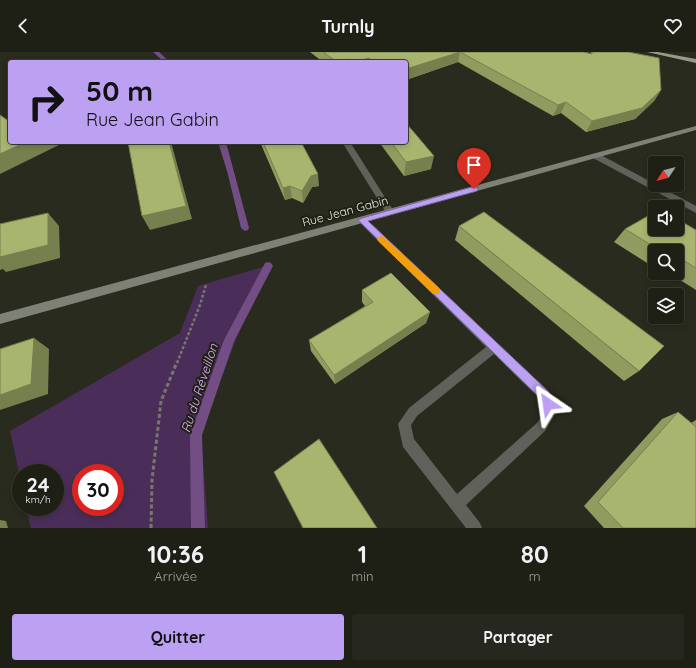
<!DOCTYPE html>
<html lang="fr">
<head>
<meta charset="utf-8">
<style>
  :root { --surface:#1e2016; --page:#26281f; --text:#f1f3f6; --muted:#a1a3a1; --line:#3c3e35; --accent:#bca0f2 }
  body { margin:0; font-family:Quicksand,sans-serif; background:var(--page); color:var(--text); height:100vh; display:flex; flex-direction:column; font-size:15px; white-space:nowrap }
  * { box-sizing:border-box; margin:0 }
  p { font-size:13px; color:var(--muted) }
  .icon { flex:none; width:22px; height:22px; fill:none; stroke:currentColor; stroke-width:2; stroke-linecap:round; stroke-linejoin:round }
  .map { position:relative; height:476px; overflow:hidden }
  .panel { display:flex; flex-direction:column; background:var(--surface); flex:1 }
  .panel>* { flex:none }
  .guide { position:absolute; left:8px; top:8px; width:400px; height:84px; border-radius:4px; box-shadow:0 2px 6px #0003,0 0 0 1px var(--line); background:#bca0f2; color:#111; overflow:hidden }
  .needle { width:26px; rotate:234deg }
  .fabs { position:absolute; left:648px; top:104px; display:grid; gap:8px }
  .fabs a { display:grid; place-items:center; width:36px; height:36px; border-radius:4px; background:var(--surface); box-shadow:0 2px 6px #0003,0 0 0 1px var(--line); font-size:20px }
  .speed { position:absolute; left:12px; top:412px; display:flex; gap:8px; font-size:20px; font-weight:700; text-align:center }
  .speed>* { display:grid; place-content:center; width:52px; height:52px; border-radius:50%; background:var(--surface); box-shadow:0 2px 6px #0003,0 0 0 1px var(--line); line-height:1 }
  .speed small { font-size:10px; font-weight:400 }
  .speed .limit { border:6px solid #d22; background:#fff; color:#111 }
  .pin { position:absolute; display:grid; place-items:center; width:34px; height:34px; color:#fff; margin:-41px -17px; border-radius:50% 50% 50% 0; rotate:-45deg; box-shadow:0 0 4px #0007 }
  .pin .icon { rotate:45deg }
  .me { position:absolute; width:44px; margin:-22px; rotate:328deg; stroke-linejoin:round; filter:drop-shadow(0 0 3px #0008) }
  .turn { display:flex; align-items:center; gap:14px; height:84px; padding:0 12px; font-size:18px }
  .turn .icon { width:52px; height:52px; stroke-width:2.5 }
  .turn b { display:block; font-size:28px; line-height:34px }
  .eta { display:flex; justify-content:space-evenly; align-items:center; height:68px; text-align:center }
  .eta b { font-size:24px; font-weight:800; line-height:28px }
  .cta { display:flex; gap:8px; margin-top:auto; padding:8px 12px }
  .cta a { flex:1; height:46px; border-radius:4px; background:var(--accent); color:#111; font-size:16px; font-weight:800; line-height:46px; text-align:center }
  .cta a+a { background:var(--page); color:var(--text) }
  header { display:flex; justify-content:space-between; align-items:center; height:52px; padding:0 12px; background:var(--surface); font-size:18px; font-weight:800 }
  .map>svg:first-child { display:block }
  .green { fill:#4b2d5a; fill-rule:evenodd }
  .lines { fill:none; stroke-linecap:round; stroke-linejoin:round }
  .stream { fill:#724e85; fill-rule:evenodd }
  .path-far1 { stroke:#76786c; stroke-width:2.5; stroke-dasharray:3 2; stroke-linecap:butt }
  .path { stroke:#76786c; stroke-width:3; stroke-dasharray:4 2.5; stroke-linecap:butt }
  .street { fill:#60615a; fill-rule:evenodd }
  .secondary { fill:#7e8176; fill-rule:evenodd }
  .primary { fill:#96998b; fill-rule:evenodd }
  .wall { fill:#909c5f }
  .shaded-wall { fill:#767f4e }
  .building { fill:#a8b56f; stroke:#767f4e }
  .route { fill:#bca0f2; stroke:#7a689d }
  .slow { fill:#f59e0b }
  .labels { text-anchor:middle; dominant-baseline:central; stroke-width:4; stroke-linejoin:round; paint-order:stroke }
  .street-label { font-size:12px; fill:#e5e7de; stroke:#1e2114 }
  .water-label { font-size:13px; font-style:italic; fill:#e2adfe; stroke:#1e2114 }
</style>
</head>
<body>
<header><svg class="icon" aria-label="back" viewBox="0 0 24 24"><path d="M15 5l-7 7 7 7"/></svg>Turnly<svg class="icon" aria-label="heart" viewBox="0 0 24 24"><path d="M12 20l-8-8c-3-5 5-10 8-4 3-6 11-1 8 4z"/></svg></header>
<div class="map">
<svg width="696" height="476" viewBox="0 0 696 476">
  <rect width="100%" height="100%" fill="#282b1d"/>
  <path class="green" d="M270,213L235,290L201,381L208,476H31L26,455H55V421H21V430L10,379L180,281L198,234ZM81,421H115V455H81Z"/>
  <g class="lines">
    <g class="stream">
      <polygon points="153,0 159,0 170,10 164,10"/>
      <polygon points="218,90 226,90 249,176 248,178 245,179 241,176 227,119"/>
      <polygon points="268,210 271,211 273,214 234,289 202,383 205,476 191,476 190,383 224,288 265,211"/>
    </g>
    <polyline class="path-far1" points="177,311 200,253 206,233"/>
    <polyline class="path" points="151,476 152,428 161,349 177,310"/>
    <g class="street">
      <polygon points="342,90 350,90 393,158 394,160 393,162 387,162"/>
      <polygon points="593,102 599,102 696,154 696,161 593,106"/>
      <path d="M362,165L365,166L549,340L556,361L545,379L466,453L480,471L482,476H466L403,395L398,372L409,356L486,295L359,170L358,168ZM494,302L540,347L544,360L537,371L457,442L414,387L411,373L417,364Z"/>
    </g>
    <polygon class="secondary" points="696,74 696,78 0,272 0,262"/>
    <polygon class="primary" points="647,0 658,0 696,7 696,11"/>
  </g>
  <g class="wall">
    <polygon points="310,0 583,0 591,1 591,0 628,0 661,38 654,49 635,67 586,80 561,61 553,64 458,10 406,28 406,10 323,10"/>
    <polygon points="260,90 301,90 319,134 312,135 303,151 292,146 285,148"/>
    <polygon points="379,90 406,90 431,117 404,124"/>
    <polygon points="459,174 639,319 624,329 455,188"/>
    <polygon points="625,177 696,178 696,238 669,221 666,224 662,221 677,221 677,199 655,199 655,216 614,190"/>
    <polygon points="362,238 430,260 426,271 335,332 311,299 309,288 365,254 362,250"/>
    <polygon points="678,360 691,371 696,368 696,476 604,476 584,454 662,367"/>
  </g>
  <g class="shaded-wall">
    <polygon points="460,0 458,10 406,28 406,17"/>
    <polygon points="369,6 368,10 354,10"/>
    <polygon points="349,7 349,10 340,10"/>
    <polygon points="661,38 654,49 635,67 586,80 592,69"/>
    <polygon points="566,50 561,61 553,64 558,53"/>
    <polygon points="26,90 62,90 63,91 0,122 0,102"/>
    <polygon points="169,90 171,90 192,167 150,178 142,164"/>
    <polygon points="434,104 431,117 404,124 406,110"/>
    <polygon points="318,122 319,134 312,135 303,151 302,139 311,124"/>
    <polygon points="290,134 292,146 285,148 283,136"/>
    <polygon points="48,161 59,174 60,206 6,220 3,217 0,218 0,205"/>
    <polygon points="430,260 426,271 335,332 334,323"/>
    <polygon points="34,286 49,297 48,342 0,358 0,343"/>
    <polygon points="0,468 6,469 8,476 0,476"/>
  </g>
  <g class="building">
    <polygon points="323,0 460,0 406,17 406,10 374,10 369,6 354,10 349,7 340,10 337,10"/>
    <polygon points="460,0 583,0 592,2 592,0 628,0 659,6 661,38 642,56 592,69 566,50 558,53"/>
    <polygon points="0,63 10,70 10,90 26,90 0,102"/>
    <polygon points="406,71 434,104 406,110 391,90 406,90"/>
    <polygon points="128,90 169,90 186,154 142,164"/>
    <polygon points="263,90 301,90 318,122 311,124 302,139 290,134 283,136"/>
    <polygon points="484,160 664,294 639,319 459,174"/>
    <polygon points="655,160 655,177 677,177 677,167 696,178 696,216 683,208 680,211 677,209 677,199 661,199 625,177"/>
    <polygon points="48,161 48,193 0,205 0,172"/>
    <polygon points="391,221 430,260 334,323 309,288 373,250 362,238"/>
    <polygon points="34,286 31,332 0,343 0,297"/>
    <polygon points="678,360 696,375 696,476 623,476 598,450"/>
    <polygon points="319,387 377,476 303,476 274,420"/>
  </g>
  <polygon class="route" points="472,135 477,135 478,137 477,139 368,169 549,340 553,352 552,356 548,358 544,356 541,347 358,168 362,166"/>
  <polygon class="slow" points="381,184 384,185 439,236 440,239 439,242 433,242 378,189 377,187"/>
  <g class="labels">
    <g class="street-label">
      <text transform="translate(345 159) rotate(-15)">Rue Jean Gabin</text>
    </g>
    <g class="water-label">
      <text transform="translate(199 336) rotate(-72)">Ru du Réveillon</text>
    </g>
  </g>
</svg>
<div class="fabs">
<a><svg class="needle" viewBox="-14 -14 28 28"><path d="M0-13l5 13h-10z" fill="#e53935"/><path d="M0 13l5-13h-10z" fill="#a1a3a1"/></svg></a>
<a><svg class="icon" aria-label="sound" viewBox="0 0 24 24"><path d="M4 9h4l5-4v14l-5-4H4zM17 9q2 3 0 6"/></svg></a>
<a><svg class="icon" aria-label="search" viewBox="0 0 24 24"><circle cx="10" cy="10" r="6"/><path d="M15 15l6 6"/></svg></a>
<a><svg class="icon" aria-label="layers" viewBox="0 0 24 24"><path d="M12 4l9 5-9 5-9-5zM3 14l9 5 9-5"/></svg></a>
</div>
<div class="speed"><div>24<small>km/h</small></div><div class="limit">30</div></div>
<div class="pin" style="left:474px;top:137px;background:#d93025"><svg class="icon" aria-label="arrive" viewBox="0 0 24 24"><path d="M6 21V4h12l-3 4 3 4H6"/></svg></div>
<svg class="me" style="left:548px;top:352px" viewBox="-20 -20 40 40"><path d="M0-17L14 15 0 8-14 15z" fill="#bca0f2" stroke="#fff" stroke-width="4"/></svg>
<div class="guide">
<div class="turn"><svg class="icon" aria-label="right" viewBox="0 0 24 24"><path d="M7 20v-9h11M14 6l5 5-5 5"/></svg><div><b>50 m</b>Rue Jean Gabin</div></div>
</div>
</div>
<section class="panel">
<div class="eta">
<div><b>10:36</b><p>Arrivée</p></div>
<div><b>1</b><p>min</p></div>
<div><b>80</b><p>m</p></div>
</div>
<div class="cta"><a>Quitter</a><a>Partager</a></div>
</section>
</body>
</html>
